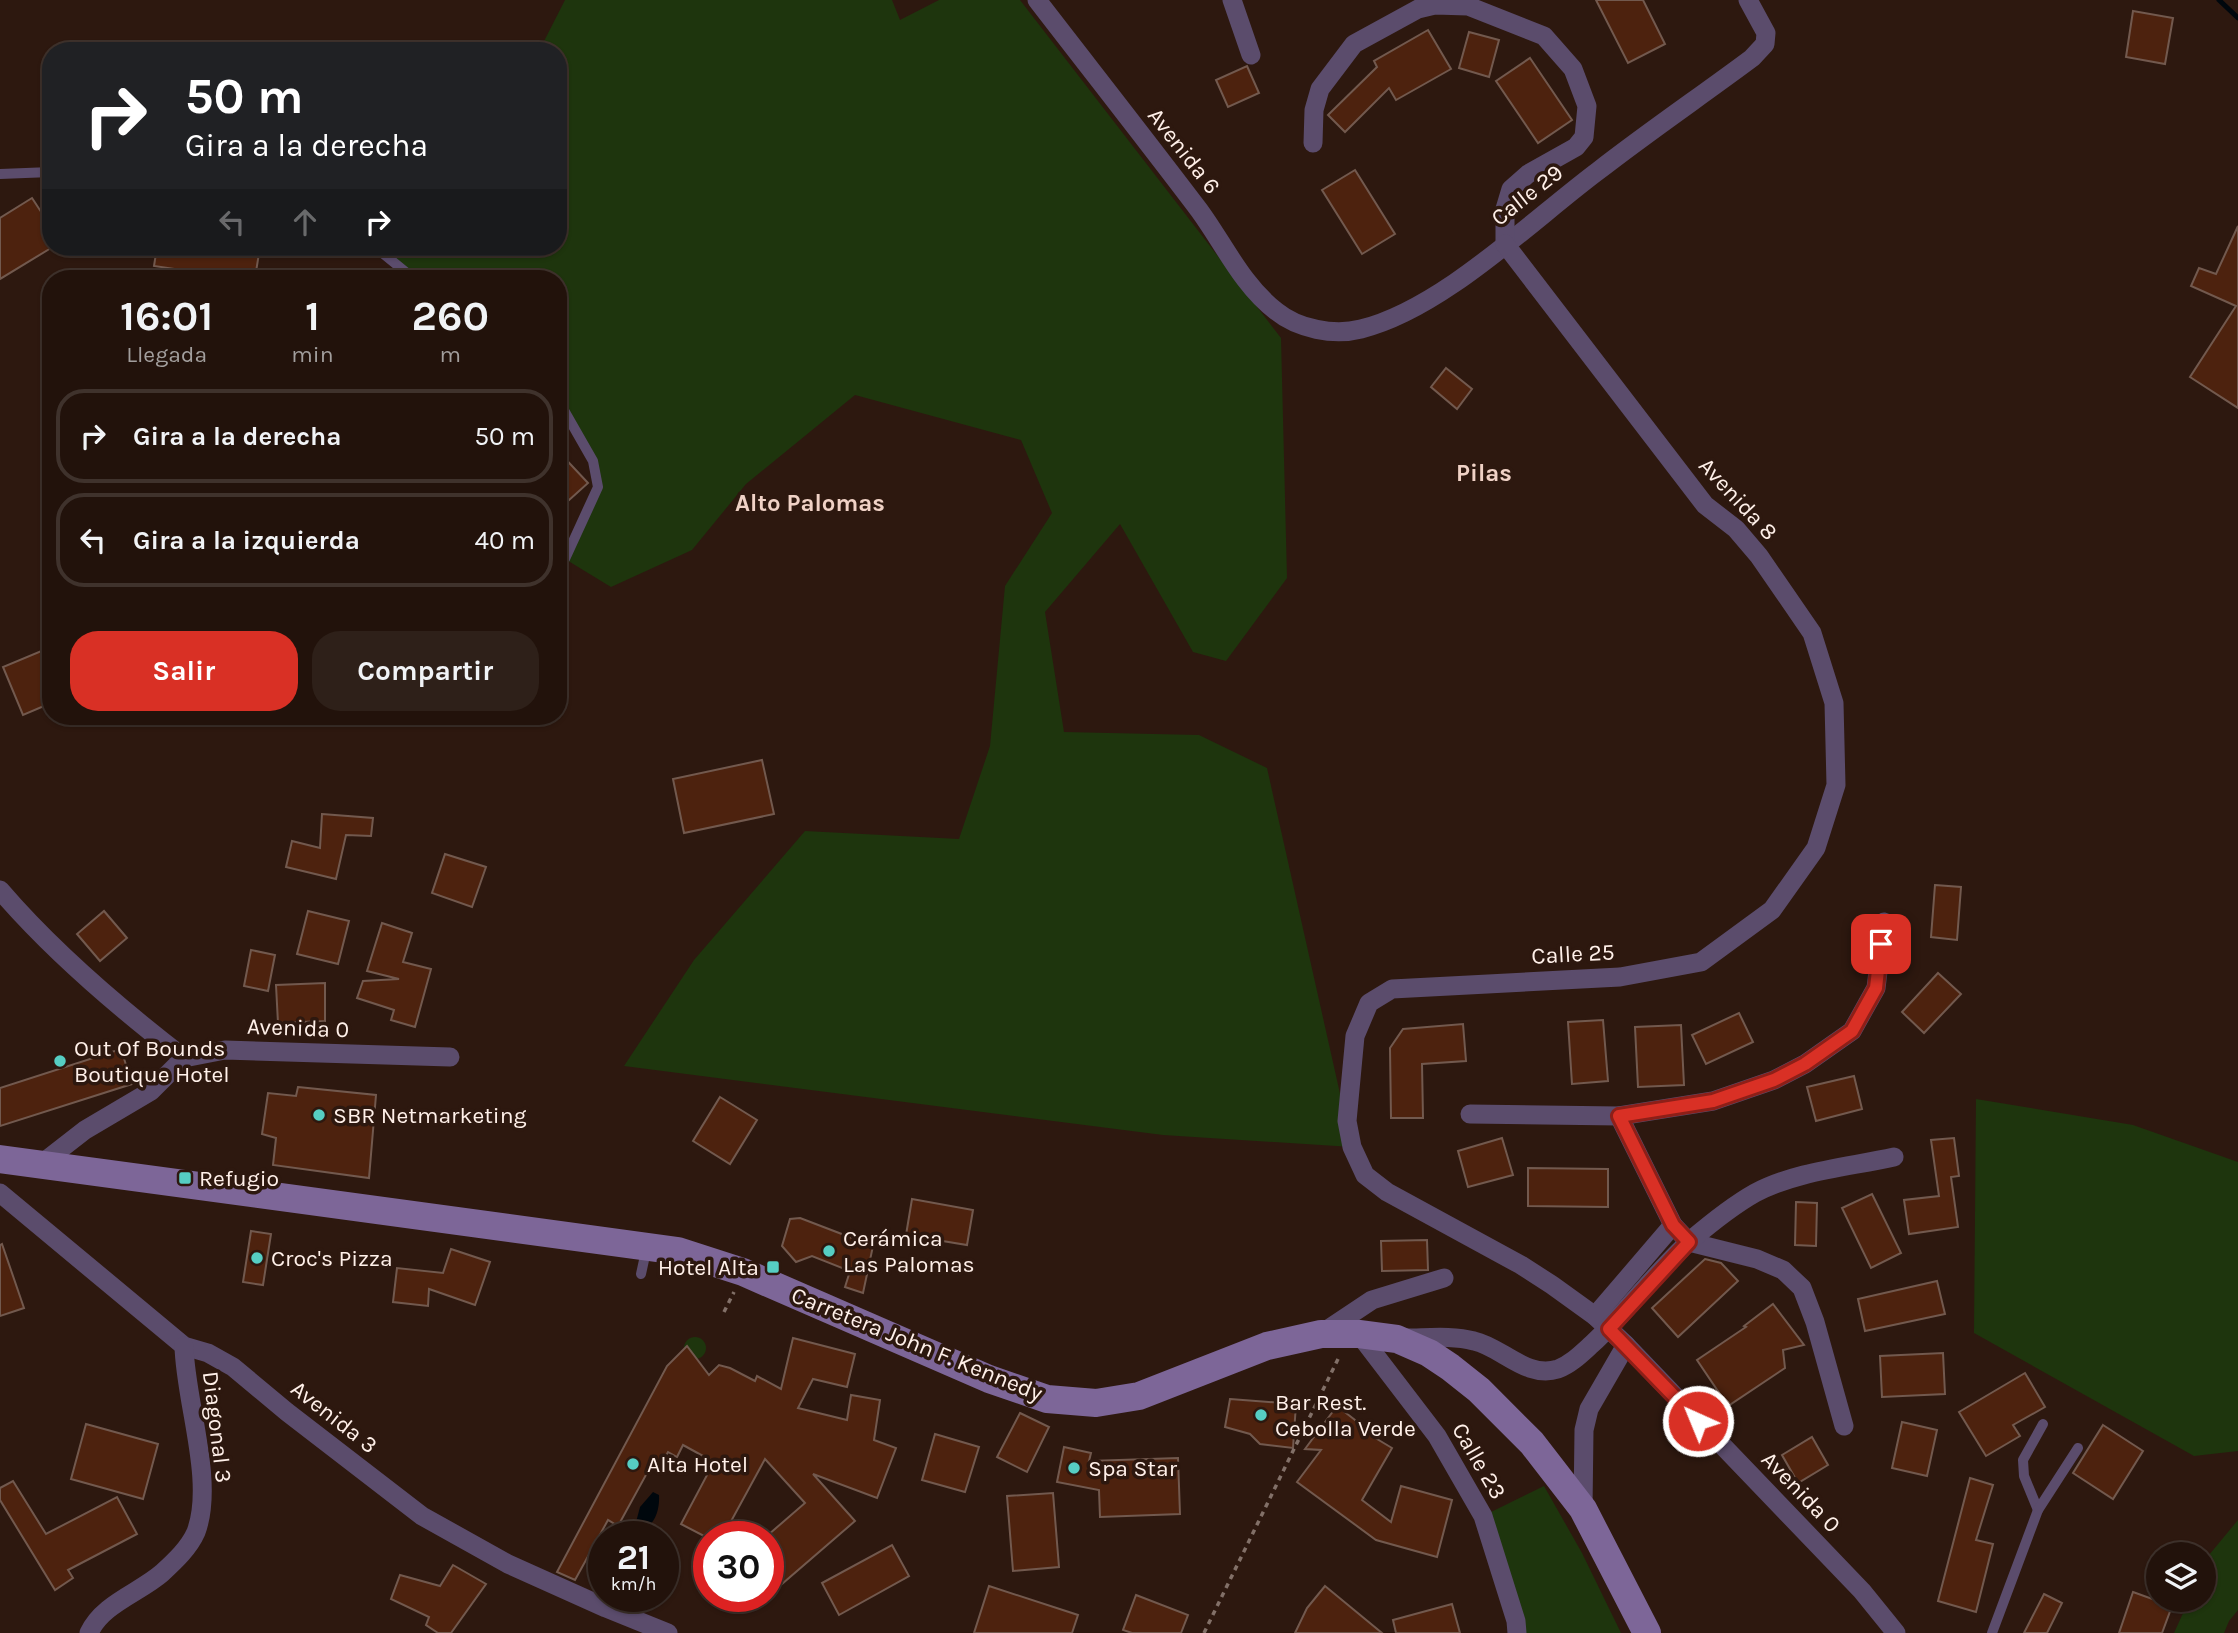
<!DOCTYPE html>
<html lang="es">
<head>
<meta charset="utf-8">
<style>
  :root { --surface:#22120b; --page:#2e2019; --text:#f1f3f6; --muted:#a29e9d; --line:#3f322c; --accent:#d93025 }
  body { margin:0; font-family:Karla,sans-serif; background:var(--page); color:var(--text); height:100vh; display:flex; flex-direction:column; font-size:26px; white-space:nowrap }
  * { box-sizing:border-box; margin:0 }
  p { font-size:23px; color:var(--muted) }
  .icon { flex:none; width:38px; height:38px; fill:none; stroke:currentColor; stroke-width:2; stroke-linecap:round; stroke-linejoin:round }
  .map { position:relative; flex:1; overflow:hidden }
  .side { position:absolute; left:42px; top:270px; width:525px; height:455px; display:flex; flex-direction:column; background:var(--surface); border-radius:28px; box-shadow:0 2px 5px #0004,0 0 0 2px var(--line) }
  .side>* { flex:none }
  .top-card { position:absolute; left:42px; top:42px; width:525px; height:214px; border-radius:28px; box-shadow:0 2px 5px #0004,0 0 0 2px var(--line); background:#202124; color:#fff; overflow:hidden }
  .fabs { position:absolute; left:2146px; top:1542px; display:grid; gap:14px }
  .fabs a { display:grid; place-items:center; width:70px; height:70px; border-radius:50%; background:var(--surface); box-shadow:0 2px 5px #0004,0 0 0 2px var(--line); font-size:35px }
  .speed { position:absolute; left:588px; top:1521px; display:flex; gap:14px; font-size:35px; font-weight:700; text-align:center }
  .speed>* { display:grid; place-content:center; width:91px; height:91px; border-radius:50%; background:var(--surface); box-shadow:0 2px 5px #0004,0 0 0 2px var(--line); line-height:1 }
  .speed small { font-size:18px; font-weight:400 }
  .speed .limit { border:10px solid #d22; background:#fff; color:#111 }
  .pin { position:absolute; display:grid; place-items:center; width:60px; height:60px; color:#fff; margin:-30px; border-radius:14px; box-shadow:0 4px 10px #0006 }
  .me { position:absolute; width:77px; margin:-38px; rotate:316deg; stroke-linejoin:round; filter:drop-shadow(0 0 5px #0008) }
  .turn { display:flex; align-items:center; gap:24px; height:147px; padding:0 28px; font-size:32px }
  .turn .icon { width:91px; height:91px; stroke-width:2.5 }
  .turn b { display:block; font-size:49px; line-height:60px }
  .lanes { display:flex; align-items:center; height:66px; padding:0 28px; background:#0003; justify-content:center; gap:35px; direction:ltr }
  .lanes .off { opacity:.35 }
  .eta { display:flex; justify-content:space-evenly; align-items:center; height:119px; text-align:center }
  .eta b { font-size:42px; font-weight:700; line-height:49px }
  .action { display:flex; gap:14px; margin-top:auto; padding:14px 28px }
  .action a { flex:1; height:80px; border-radius:28px; background:var(--accent); color:#fff; font-size:28px; font-weight:700; line-height:80px; text-align:center }
  .action a+a { background:var(--page); color:var(--text) }
  ul { padding:0; list-style:none }
  li { display:flex; align-items:center; gap:21px; height:94px; margin:0 14px 10px; padding:0 14px; border:4px solid var(--line); border-radius:28px }
  li div { flex:1 }
  li b { display:block; font-size:26px }
  li em { font-style:normal }
  .map>svg:first-child { display:block }
  .green { fill:#1e350d }
  .water { fill:#00070d }
  .lines { fill:none; stroke-linecap:round; stroke-linejoin:round }
  .stream { stroke:#00070d; stroke-width:5 }
  .building { fill:#4d220e; stroke:#72594e; stroke-width:2 }
  .path { stroke:#827068; stroke-width:3.5; stroke-dasharray:5 5; stroke-linecap:butt }
  .lane { stroke:#5b4c6c; stroke-width:10 }
  .street { stroke:#5b4c6c; stroke-width:19 }
  .secondary { stroke:#7d6698; stroke-width:28 }
  .route-casing { stroke:#8d1f18; stroke-width:18 }
  .route { stroke:#d93025; stroke-width:12 }
  .poi-dot { fill:#56cec3; stroke:#2d180f; stroke-width:2.5 }
  .labels { text-anchor:middle; dominant-baseline:central; stroke-width:7; stroke-linejoin:round; paint-order:stroke }
  .street-label { font-size:23px; fill:#fff0e9; stroke:#2d180f }
  .poi-label { font-size:23px; fill:#fff0e9; stroke:#2d180f; text-anchor:start }
  .neighbourhood-label { font-size:24px; font-weight:bold; fill:#f0d2c6; stroke:#2d180f }
</style>
</head>
<body>
<div class="map">
<svg width="2238" height="1633" viewBox="0 0 2238 1633">
  <rect width="100%" height="100%" fill="#2d180f"/>
  <g class="green">
    <polygon points="565,0 892,0 900,20 939,0 1020,0 1281,338 1287,578 1226,661 1193,652 1120,524 1045,612 1064,732 1199,735 1267,768 1352,1147 1163,1135 624,1066 694,960 805,831 959,839 990,746 1005,586 1052,513 1021,440 855,395 746,484 692,550 611,587 565,559 598,487 593,461 558,406 558,278 413,278 375,247 558,247 558,51 539,51"/>
    <polygon points="1976,1099 2133,1125 2238,1162 2238,1451 2194,1456 1974,1333"/>
    <circle cx="695" cy="1348" r="11"/>
    <polygon points="1544,1486 1582,1553 1621,1633 1517,1633 1483,1516"/>
    <polygon points="2238,1520 2238,1610 2229,1621 2224,1633 2174,1633 2189,1600 2203,1600 2203,1567 2209,1555"/>
  </g>
  <path class="water" d="M653,1492L659,1495C660,1510 654,1530 637,1530L635,1526L640,1507Z"/>
  <g class="lines">
    <polyline class="stream" points="2219,0 2238,18"/>
  </g>
  <g class="building">
    <polygon points="1596,0 1643,0 1665,44 1628,63"/>
    <polygon points="2133,11 2173,18 2165,64 2126,57"/>
    <polygon points="1428,30 1451,69 1396,100 1389,88 1345,132 1328,115 1377,67 1374,61"/>
    <polygon points="1469,32 1499,40 1489,77 1459,68"/>
    <polygon points="1530,58 1572,120 1538,143 1496,81"/>
    <polygon points="1247,66 1259,93 1228,107 1216,80"/>
    <polygon points="1355,170 1395,234 1362,254 1322,190"/>
    <polygon points="32,198 51,227 51,248 0,279 0,218"/>
    <polygon points="2238,226 2238,408 2190,377 2236,306 2191,286 2199,268 2216,274"/>
    <polygon points="157,247 260,247 255,278 236,278 154,266"/>
    <polygon points="1446,368 1472,389 1457,409 1431,387"/>
    <polygon points="558,451 588,483 558,510"/>
    <polygon points="51,647 51,703 23,715 3,667"/>
    <polygon points="762,760 774,814 684,833 673,779"/>
    <polygon points="322,814 373,818 371,836 346,835 336,879 286,867 292,841 320,848"/>
    <polygon points="445,854 486,867 472,907 432,893"/>
    <polygon points="1935,885 1961,887 1957,940 1931,937"/>
    <polygon points="104,911 127,938 100,961 77,934"/>
    <polygon points="308,911 349,921 338,964 297,954"/>
    <polygon points="382,923 412,933 403,962 431,969 415,1027 391,1020 394,1010 357,998 363,981 399,979 367,971"/>
    <polygon points="251,950 275,955 268,991 244,986"/>
    <polygon points="1938,973 1961,994 1924,1033 1902,1012"/>
    <polygon points="325,983 325,1021 278,1023 276,985"/>
    <polygon points="1739,1013 1753,1042 1706,1064 1692,1035"/>
    <polygon points="1603,1020 1608,1081 1572,1084 1568,1022"/>
    <polygon points="1463,1024 1466,1061 1422,1064 1423,1118 1391,1118 1390,1048 1403,1029"/>
    <polygon points="1681,1025 1684,1085 1638,1087 1635,1027"/>
    <polygon points="121,1049 132,1084 0,1126 0,1088"/>
    <polygon points="1854,1076 1862,1109 1816,1121 1807,1087"/>
    <polygon points="298,1087 376,1095 369,1178 273,1165 276,1138 262,1134 268,1093 296,1096"/>
    <polygon points="720,1097 757,1120 730,1164 693,1141"/>
    <polygon points="1502,1138 1513,1175 1468,1187 1458,1151"/>
    <polygon points="1954,1138 1959,1176 1951,1177 1958,1227 1909,1234 1904,1200 1939,1196 1931,1140"/>
    <polygon points="1528,1168 1608,1169 1608,1207 1528,1206"/>
    <polygon points="1872,1194 1901,1253 1871,1268 1842,1208"/>
    <polygon points="912,1199 973,1210 967,1245 906,1235"/>
    <polygon points="1796,1202 1817,1203 1816,1246 1795,1245"/>
    <polygon points="800,1218 873,1246 863,1293 845,1287 850,1271 812,1256 796,1262 782,1246 790,1219"/>
    <polygon points="251,1231 271,1234 263,1285 243,1282"/>
    <polygon points="1427,1240 1428,1270 1382,1271 1381,1241"/>
    <polygon points="2,1244 24,1308 0,1316 0,1245"/>
    <polygon points="451,1249 490,1262 475,1305 429,1289 428,1306 393,1302 397,1268 443,1273"/>
    <polygon points="1705,1259 1721,1263 1738,1281 1678,1337 1652,1308"/>
    <polygon points="1937,1281 1945,1314 1865,1331 1858,1299"/>
    <polygon points="1773,1304 1804,1345 1783,1350 1785,1368 1728,1406 1697,1360 1746,1327 1744,1326"/>
    <polygon points="793,1338 855,1354 847,1387 813,1379 798,1408 847,1420 851,1395 880,1400 874,1440 896,1448 877,1498 813,1474 855,1521 768,1596 768,1535 805,1503 765,1459 723,1536 704,1536 681,1524 714,1462 683,1445 677,1457 668,1452 660,1466 653,1462 618,1526 608,1520 575,1580 557,1572 667,1366 687,1346 709,1375 719,1365 730,1368 755,1381 757,1376 781,1389"/>
    <polygon points="1943,1353 1945,1394 1882,1397 1880,1356"/>
    <polygon points="2025,1373 2045,1407 2013,1425 2020,1436 1986,1456 1959,1412"/>
    <polygon points="1230,1399 1296,1404 1293,1448 1260,1444 1250,1434 1225,1427"/>
    <polygon points="1337,1406 1364,1427 1362,1430 1392,1448 1362,1500 1391,1522 1401,1486 1452,1500 1437,1557 1376,1540 1297,1482 1321,1450 1305,1449"/>
    <polygon points="1020,1413 1049,1427 1027,1472 997,1457"/>
    <polygon points="1902,1422 1937,1430 1927,1476 1892,1468"/>
    <polygon points="86,1424 158,1444 143,1499 71,1479"/>
    <polygon points="2103,1425 2143,1451 2113,1499 2073,1473"/>
    <polygon points="935,1434 979,1447 965,1492 922,1480"/>
    <polygon points="1812,1437 1828,1465 1798,1483 1782,1455"/>
    <polygon points="1064,1447 1091,1453 1089,1461 1178,1458 1180,1514 1100,1517 1099,1490 1057,1482"/>
    <polygon points="1970,1478 1993,1485 1976,1540 1993,1544 1976,1612 1938,1601"/>
    <polygon points="13,1481 46,1534 117,1497 137,1534 68,1570 73,1578 55,1590 0,1500 0,1488"/>
    <polygon points="1053,1493 1059,1567 1013,1571 1007,1496"/>
    <polygon points="892,1545 909,1576 839,1615 822,1583"/>
    <polygon points="453,1565 486,1584 451,1633 438,1633 426,1625 429,1617 391,1599 400,1575 440,1586"/>
    <polygon points="989,1586 1078,1615 1072,1633 974,1633"/>
    <polygon points="1325,1586 1382,1633 1295,1633 1307,1608"/>
    <polygon points="2133,1592 2172,1606 2162,1633 2119,1633"/>
    <polygon points="2044,1594 2062,1603 2047,1633 2024,1633"/>
    <polygon points="1136,1595 1188,1615 1181,1633 1132,1633 1123,1630"/>
    <polygon points="1452,1604 1460,1633 1396,1633 1393,1620"/>
  </g>
  <g class="lines">
    <g class="path">
      <polyline points="724,1312 734,1292"/>
      <polyline points="1204,1633 1340,1355"/>
    </g>
    <g class="lane">
      <polyline points="0,174 51,172"/>
      <polyline points="375,247 413,278"/>
      <polyline points="558,406 565,412 593,461 598,487 565,559"/>
      <polyline points="641,1274 646,1251"/>
      <polyline points="2038,1510 2024,1476 2023,1460 2043,1424"/>
      <polyline points="1992,1633 2038,1510 2078,1448"/>
    </g>
    <g class="street">
      <path d="M1037,0C1091,70 1146,140 1199,210C1224,244 1242,285 1276,311C1298,329 1334,336 1361,329C1442,309 1531,221 1598,171C1648,132 1701,96 1752,58L1765,44L1766,33L1748,0"/>
      <polyline points="1232,0 1251,55"/>
      <polyline points="1313,143 1314,110 1320,89 1354,44 1418,9 1435,5 1468,6 1544,36 1573,69 1587,106 1584,137 1576,147 1528,174 1511,189 1505,209 1505,244"/>
      <polyline points="1505,244 1705,505 1736,529 1759,556 1812,633 1834,703 1836,785 1816,848 1772,910 1701,962 1620,977 1392,989 1369,1003 1355,1036 1347,1121 1352,1147 1365,1175 1387,1192 1521,1265 1552,1285 1595,1316 1626,1345 1862,1591 1896,1633"/>
      <path d="M0,890C54,953 119,1008 184,1058L225,1050L450,1057"/>
      <polyline points="1470,1114 1619,1116 1713,1101 1774,1080 1805,1064 1852,1031 1876,988 1884,922"/>
      <polyline points="1619,1116 1673,1225 1689,1242 1757,1259 1783,1270 1802,1288 1815,1322 1844,1426"/>
      <polyline points="40,1165 85,1130 151,1091 184,1058"/>
      <polyline points="0,1193 184,1346 208,1353 233,1367 287,1412 422,1516 508,1564 606,1608 668,1633"/>
      <polyline points="1595,1316 1673,1225"/>
      <polyline points="1321,1334 1372,1300 1444,1278"/>
      <polyline points="1359,1334 1437,1436 1483,1516 1516,1621 1517,1633"/>
      <path d="M1405,1338C1427,1338 1452,1335 1474,1341C1502,1347 1526,1379 1558,1369C1571,1364 1581,1354 1592,1344C1627,1312 1655,1272 1691,1240C1711,1223 1732,1206 1755,1193C1796,1171 1849,1167 1894,1157"/>
      <polyline points="1583,1509 1584,1430 1589,1409 1626,1345"/>
      <path d="M89,1633C102,1604 139,1593 162,1573C175,1561 189,1548 196,1532C215,1481 185,1401 184,1346"/>
    </g>
    <polyline class="secondary" points="0,1159 678,1251 743,1272 989,1379 1047,1399 1096,1403 1139,1396 1267,1346 1321,1334 1359,1334 1397,1339 1429,1353 1450,1367 1479,1390 1532,1443 1583,1509 1647,1633"/>
  </g>
  <g class="lines">
    <defs>
      <polyline id="route" points="1698,1421 1609,1329 1689,1242 1673,1225 1619,1116 1713,1101 1774,1080 1805,1064 1852,1031 1876,988 1881,944"/>
    </defs>
    <use href="#route" class="route-casing"/>
    <use href="#route" class="route"/>
  </g>
  <g class="poi-dot">
    <circle cx="60" cy="1061" r="7"/>
    <circle cx="319" cy="1115" r="7"/>
    <rect x="178" y="1171" width="14" height="14" rx="3.5"/>
    <circle cx="829" cy="1251" r="7"/>
    <circle cx="257" cy="1258" r="7"/>
    <rect x="766" y="1260" width="14" height="14" rx="3.5"/>
    <circle cx="1261" cy="1415" r="7"/>
    <circle cx="633" cy="1464" r="7"/>
    <circle cx="1074" cy="1468" r="7"/>
  </g>
  <g class="labels">
    <g class="street-label">
      <text transform="translate(1184 151) rotate(52)">Avenida 6</text>
      <text transform="translate(1527 195) rotate(-38)">Calle 29</text>
      <text transform="translate(1738 499) rotate(47)">Avenida 8</text>
      <text transform="translate(1573 954) rotate(-3)">Calle 25</text>
      <text transform="translate(298 1028) rotate(2)">Avenida 0</text>
      <text transform="translate(917 1344) rotate(22)">Carretera John F. Kennedy</text>
      <text transform="translate(334 1417) rotate(38)">Avenida 3</text>
      <text transform="translate(217 1427) rotate(83)">Diagonal 3</text>
      <text transform="translate(1479 1461) rotate(60)">Calle 23</text>
      <text transform="translate(1801 1492) rotate(46)">Avenida 0</text>
    </g>
    <g class="poi-label">
      <text x="74" y="1048">Out Of Bounds<tspan x="74" dy="26">Boutique Hotel</tspan></text>
      <text x="333" y="1115">SBR Netmarketing</text>
      <text x="199" y="1178">Refugio</text>
      <text x="843" y="1238">Cerámica<tspan x="843" dy="26">Las Palomas</tspan></text>
      <text x="271" y="1258">Croc's Pizza</text>
      <text x="759" y="1267" text-anchor="end">Hotel Alta</text>
      <text x="1275" y="1402">Bar Rest.<tspan x="1275" dy="26">Cebolla Verde</tspan></text>
      <text x="647" y="1464">Alta Hotel</text>
      <text x="1088" y="1468">Spa Star</text>
    </g>
    <g class="neighbourhood-label">
      <text x="1484" y="473">Pilas</text>
      <text x="810" y="503">Alto Palomas</text>
    </g>
  </g>
</svg>
<div class="fabs">
<a><svg class="icon" aria-label="layers" viewBox="0 0 24 24"><path d="M12 4l9 5-9 5-9-5zM3 14l9 5 9-5"/></svg></a>
</div>
<div class="speed"><div>21<small>km/h</small></div><div class="limit">30</div></div>
<div class="pin" style="left:1881px;top:944px;background:#d93025"><svg class="icon" aria-label="arrive" viewBox="0 0 24 24"><path d="M6 21V4h12l-3 4 3 4H6"/></svg></div>
<svg class="me" style="left:1698px;top:1421px" viewBox="-20 -20 40 40"><circle r="17" fill="#d93025" stroke="#fff" stroke-width="3"/><path d="M0-11L8 9 0 5-8 9z" fill="#fff"/></svg>
<div class="top-card">
<div class="turn"><svg class="icon" aria-label="right" viewBox="0 0 24 24"><path d="M7 20v-9h11M14 6l5 5-5 5"/></svg><div><b>50 m</b>Gira a la derecha</div></div>
<div class="lanes"><svg class="icon off" aria-label="left" viewBox="0 0 24 24"><path d="M17 20v-9H6M10 6l-5 5 5 5"/></svg><svg class="icon off" aria-label="ahead" viewBox="0 0 24 24"><path d="M12 20V5M6 11l6-6 6 6"/></svg><svg class="icon" aria-label="right" viewBox="0 0 24 24"><path d="M7 20v-9h11M14 6l5 5-5 5"/></svg></div>
</div>
<section class="side">
<div class="eta">
<div><b>16:01</b><p>Llegada</p></div>
<div><b>1</b><p>min</p></div>
<div><b>260</b><p>m</p></div>
</div>
<ul>
<li><svg class="icon" aria-label="right" viewBox="0 0 24 24"><path d="M7 20v-9h11M14 6l5 5-5 5"/></svg><div><b>Gira a la derecha</b></div><em>50 m</em></li>
<li><svg class="icon" aria-label="left" viewBox="0 0 24 24"><path d="M17 20v-9H6M10 6l-5 5 5 5"/></svg><div><b>Gira a la izquierda</b></div><em>40 m</em></li>
</ul>
<div class="action"><a>Salir</a><a>Compartir</a></div>
</section>
</div>
</body>
</html>
